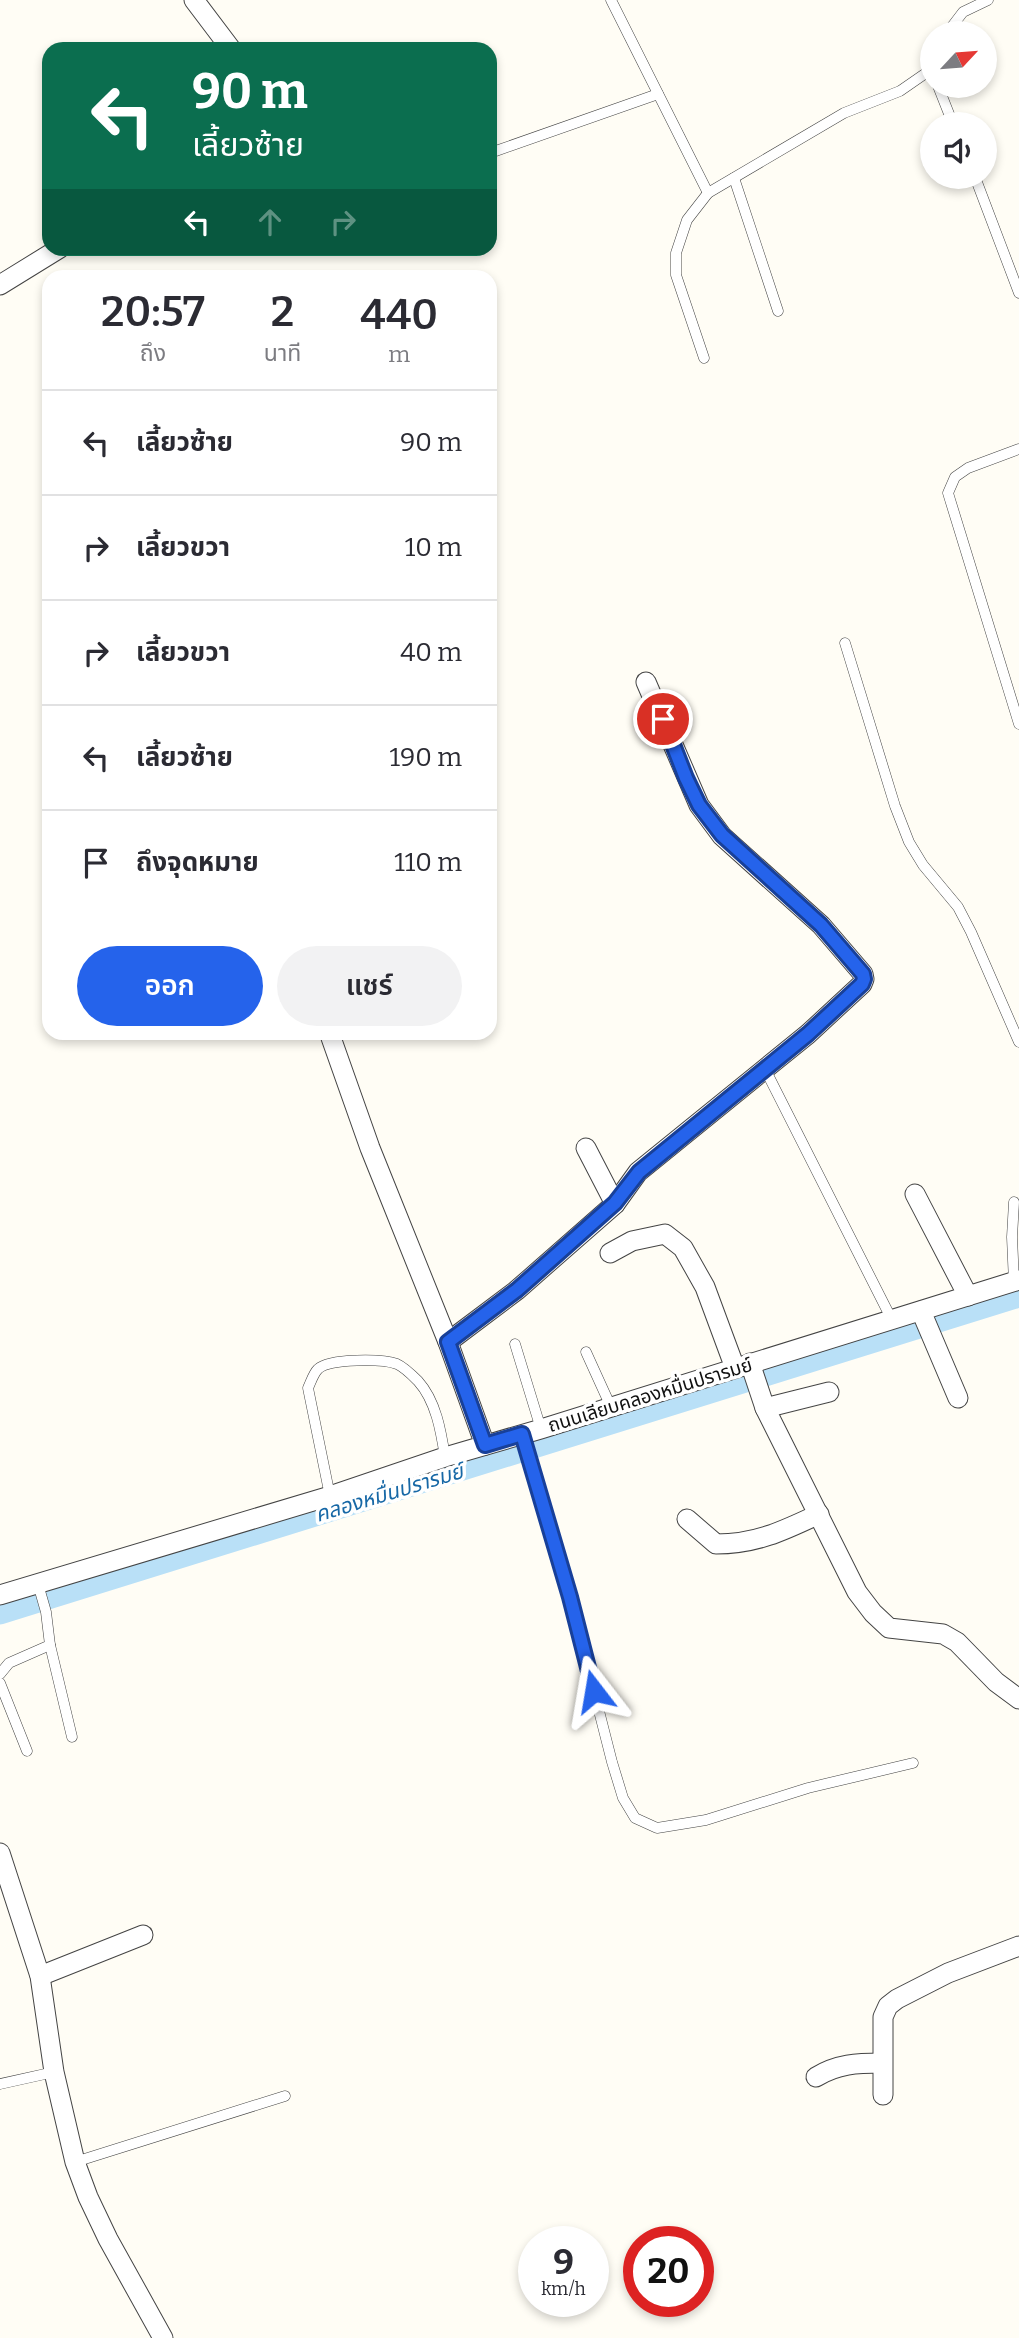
<!DOCTYPE html>
<html lang="th">
<head>
<meta charset="utf-8">
<style>
  :root { --surface:#fff; --page:#f2f2f3; --text:#2b2b33; --muted:#7c7c81; --line:#e1e1e2; --accent:#2563eb }
  body { margin:0; font-family:Bitter,"Noto Sans Thai",serif; background:var(--page); color:var(--text); height:100vh; display:flex; flex-direction:column; font-size:26px; white-space:nowrap }
  * { box-sizing:border-box; margin:0 }
  p { font-size:23px; color:var(--muted) }
  .icon { flex:none; width:38px; height:38px; fill:none; stroke:currentColor; stroke-width:2; stroke-linecap:round; stroke-linejoin:round }
  .map { position:relative; flex:1; overflow:hidden }
  .drawer { position:absolute; left:42px; top:270px; width:455px; height:770px; display:flex; flex-direction:column; background:var(--surface); border-radius:21px; box-shadow:0 4px 10px #0003 }
  .drawer>* { flex:none }
  .guide { position:absolute; left:42px; top:42px; width:455px; height:214px; border-radius:21px; box-shadow:0 4px 10px #0003; background:#0b6e4f; color:#fff; overflow:hidden }
  .needle { width:46px; rotate:64deg }
  .controls { position:absolute; left:920px; top:21px; display:grid; gap:14px }
  .controls a { display:grid; place-items:center; width:77px; height:77px; border-radius:50%; background:var(--surface); box-shadow:0 4px 10px #0003; font-size:35px }
  .speed { position:absolute; left:518px; top:2226px; display:flex; gap:14px; font-size:35px; font-weight:700; text-align:center }
  .speed>* { display:grid; place-content:center; width:91px; height:91px; border-radius:50%; background:var(--surface); box-shadow:0 4px 10px #0003; line-height:1 }
  .speed small { font-size:18px; font-weight:400 }
  .speed .limit { border:10px solid #d22; background:#fff; color:#111 }
  .pin { position:absolute; display:grid; place-items:center; width:60px; height:60px; color:#fff; margin:-30px; border:4px solid #fff; border-radius:50%; box-shadow:0 2px 7px #0007 }
  .me { position:absolute; width:77px; margin:-38px; rotate:346deg; stroke-linejoin:round; filter:drop-shadow(0 0 5px #0008) }
  .turn { display:flex; align-items:center; gap:24px; height:147px; padding:0 35px; font-size:32px }
  .turn .icon { width:91px; height:91px; stroke-width:2.5 }
  .turn b { display:block; font-size:49px; line-height:60px }
  .lanes { display:flex; align-items:center; height:66px; padding:0 35px; background:#0003; justify-content:center; gap:35px; direction:ltr }
  .lanes .off { opacity:.35 }
  .eta { display:flex; justify-content:space-evenly; align-items:center; height:119px; text-align:center }
  .eta b { font-size:42px; font-weight:600; line-height:49px }
  .action { display:flex; gap:14px; margin-top:auto; padding:14px 35px }
  .action a { flex:1; height:80px; border-radius:42px; background:var(--accent); color:#fff; font-size:28px; font-weight:600; line-height:80px; text-align:center }
  .action a+a { background:var(--page); color:var(--text) }
  ul { padding:0; list-style:none }
  li { display:flex; align-items:center; gap:21px; height:105px; padding:0 35px; border-top:2px solid var(--line) }
  li div { flex:1 }
  li b { display:block; font-size:26px }
  li em { font-style:normal }
  .map>svg:first-child { display:block }
  .lines { fill:none; stroke-linecap:round; stroke-linejoin:round }
  .canal { stroke:#b9e0f7; stroke-width:21 }
  .lane-casing { stroke:#444; stroke-width:11 }
  .street-casing { stroke:#444; stroke-width:21 }
  .lane { stroke:#fff; stroke-width:10 }
  .street { stroke:#fff; stroke-width:19 }
  .route-casing { stroke:#184099; stroke-width:18 }
  .route { stroke:#2563eb; stroke-width:12 }
  .labels { text-anchor:middle; dominant-baseline:central; stroke-width:7; stroke-linejoin:round; paint-order:stroke }
  .street-label { font-size:19px; fill:#111; stroke:#fff }
  .water-label { font-size:21px; font-style:italic; fill:#1768a6; stroke:#fff }
</style>
</head>
<body>
<div class="map">
<svg width="1019" height="2338" viewBox="0 0 1019 2338">
  <rect width="100%" height="100%" fill="#fffdf5"/>
  <g class="lines">
    <polyline class="canal" points="0,1614 1019,1297"/>
    <defs>
      <g id="lane">
        <polyline points="611,0 708,193"/>
        <polyline points="947,33 963,12 988,0"/>
        <polyline points="938,86 953,124"/>
        <polyline points="490,153 658,94"/>
        <polyline points="975,177 1019,293"/>
        <polyline points="734,178 778,311"/>
        <polyline points="704,358 676,275 676,253 687,220 708,193 844,113 900,91 926,73 933,57"/>
        <polyline points="1019,449 968,468 955,477 948,493 1019,724"/>
        <polyline points="845,643 895,806 909,842 923,865 958,907 971,932 1019,1042"/>
        <polyline points="765,1069 892,1320"/>
        <polyline points="1014,1202 1012,1237 1014,1282"/>
        <polyline points="515,1344 541,1429"/>
        <polyline points="586,1352 611,1407"/>
        <polyline points="522,1434 570,1597 612,1762 623,1798 635,1818 657,1828 706,1820 808,1788 913,1763"/>
        <path d="M330,1496L308,1388C311,1382 313,1374 318,1369C330,1358 383,1359 397,1364C404,1367 413,1376 418,1381C436,1401 441,1431 445,1457"/>
        <polyline points="50,1645 72,1737"/>
        <polyline points="0,1674 9,1663 50,1645 46,1612 38,1584"/>
        <polyline points="0,1683 27,1751"/>
        <polyline points="0,2084 54,2072"/>
        <polyline points="75,2162 285,2096"/>
      </g>
      <g id="street">
        <polyline points="194,0 231,49"/>
        <polyline points="0,285 60,248"/>
        <polyline points="329,1032 370,1148 448,1342 485,1445"/>
        <polyline points="586,1148 615,1204"/>
        <polyline points="915,1194 968,1296"/>
        <polyline points="610,1253 632,1241 665,1234 683,1248 705,1287 735,1368"/>
        <polyline points="921,1311 958,1398"/>
        <polyline points="448,1342 517,1290 615,1204 638,1172 808,1034 862,984 864,979 863,974 821,925 722,836 699,805 646,682"/>
        <polyline points="750,1363 765,1408 857,1592 873,1613 889,1628 943,1634 957,1642 996,1682 1019,1699"/>
        <polyline points="765,1408 829,1392"/>
        <path d="M687,1519L716,1544C756,1544 783,1531 819,1514"/>
        <polyline points="0,1595 330,1496 445,1457 541,1429 1019,1280"/>
        <polyline points="0,1853 40,1976 54,2072 75,2162 88,2197 108,2239 163,2338"/>
        <polyline points="40,1976 143,1935"/>
        <path d="M816,2077C837,2064 857,2063 882,2063"/>
        <polyline points="883,2095 883,2017 888,2006 897,1999 948,1973 1019,1946"/>
      </g>
    </defs>
    <use href="#lane" class="lane-casing"/>
    <use href="#street" class="street-casing"/>
    <use href="#lane" class="lane"/>
    <use href="#street" class="street"/>
  </g>
  <g class="lines">
    <defs>
      <polyline id="route" points="594,1691 570,1597 522,1434 485,1445 448,1342 517,1290 615,1203 639,1172 808,1034 862,984 864,979 863,974 821,925 722,835 699,805 686,778 663,719"/>
    </defs>
    <use href="#route" class="route-casing"/>
    <use href="#route" class="route"/>
  </g>
  <g class="labels">
    <g class="street-label">
      <text transform="translate(650 1395) rotate(-17)">ถนนเลียบคลองหมื่นปรารมย์</text>
    </g>
    <g class="water-label">
      <text transform="translate(389 1493) rotate(-17)">คลองหมื่นปรารมย์</text>
    </g>
  </g>
</svg>
<div class="controls">
<a><svg class="needle" viewBox="-14 -14 28 28"><path d="M0-13l5 13h-10z" fill="#e53935"/><path d="M0 13l5-13h-10z" fill="#7c7c81"/></svg></a>
<a><svg class="icon" aria-label="sound" viewBox="0 0 24 24"><path d="M4 9h4l5-4v14l-5-4H4zM17 9q2 3 0 6"/></svg></a>
</div>
<div class="speed"><div>9<small>km/h</small></div><div class="limit">20</div></div>
<div class="pin" style="left:663px;top:719px;background:#d93025"><svg class="icon" aria-label="arrive" viewBox="0 0 24 24"><path d="M6 21V4h12l-3 4 3 4H6"/></svg></div>
<svg class="me" style="left:594px;top:1691px" viewBox="-20 -20 40 40"><path d="M0-17L14 15 0 8-14 15z" fill="#2563eb" stroke="#fff" stroke-width="4"/></svg>
<div class="guide">
<div class="turn"><svg class="icon" aria-label="left" viewBox="0 0 24 24"><path d="M17 20v-9H6M10 6l-5 5 5 5"/></svg><div><b>90 m</b>เลี้ยวซ้าย</div></div>
<div class="lanes"><svg class="icon" aria-label="left" viewBox="0 0 24 24"><path d="M17 20v-9H6M10 6l-5 5 5 5"/></svg><svg class="icon off" aria-label="ahead" viewBox="0 0 24 24"><path d="M12 20V5M6 11l6-6 6 6"/></svg><svg class="icon off" aria-label="right" viewBox="0 0 24 24"><path d="M7 20v-9h11M14 6l5 5-5 5"/></svg></div>
</div>
<section class="drawer">
<div class="eta">
<div><b>20:57</b><p>ถึง</p></div>
<div><b>2</b><p>นาที</p></div>
<div><b>440</b><p>m</p></div>
</div>
<ul>
<li><svg class="icon" aria-label="left" viewBox="0 0 24 24"><path d="M17 20v-9H6M10 6l-5 5 5 5"/></svg><div><b>เลี้ยวซ้าย</b></div><em>90 m</em></li>
<li><svg class="icon" aria-label="right" viewBox="0 0 24 24"><path d="M7 20v-9h11M14 6l5 5-5 5"/></svg><div><b>เลี้ยวขวา</b></div><em>10 m</em></li>
<li><svg class="icon" aria-label="right" viewBox="0 0 24 24"><path d="M7 20v-9h11M14 6l5 5-5 5"/></svg><div><b>เลี้ยวขวา</b></div><em>40 m</em></li>
<li><svg class="icon" aria-label="left" viewBox="0 0 24 24"><path d="M17 20v-9H6M10 6l-5 5 5 5"/></svg><div><b>เลี้ยวซ้าย</b></div><em>190 m</em></li>
<li><svg class="icon" aria-label="arrive" viewBox="0 0 24 24"><path d="M6 21V4h12l-3 4 3 4H6"/></svg><div><b>ถึงจุดหมาย</b></div><em>110 m</em></li>
</ul>
<div class="action"><a>ออก</a><a>แชร์</a></div>
</section>
</div>
</body>
</html>
